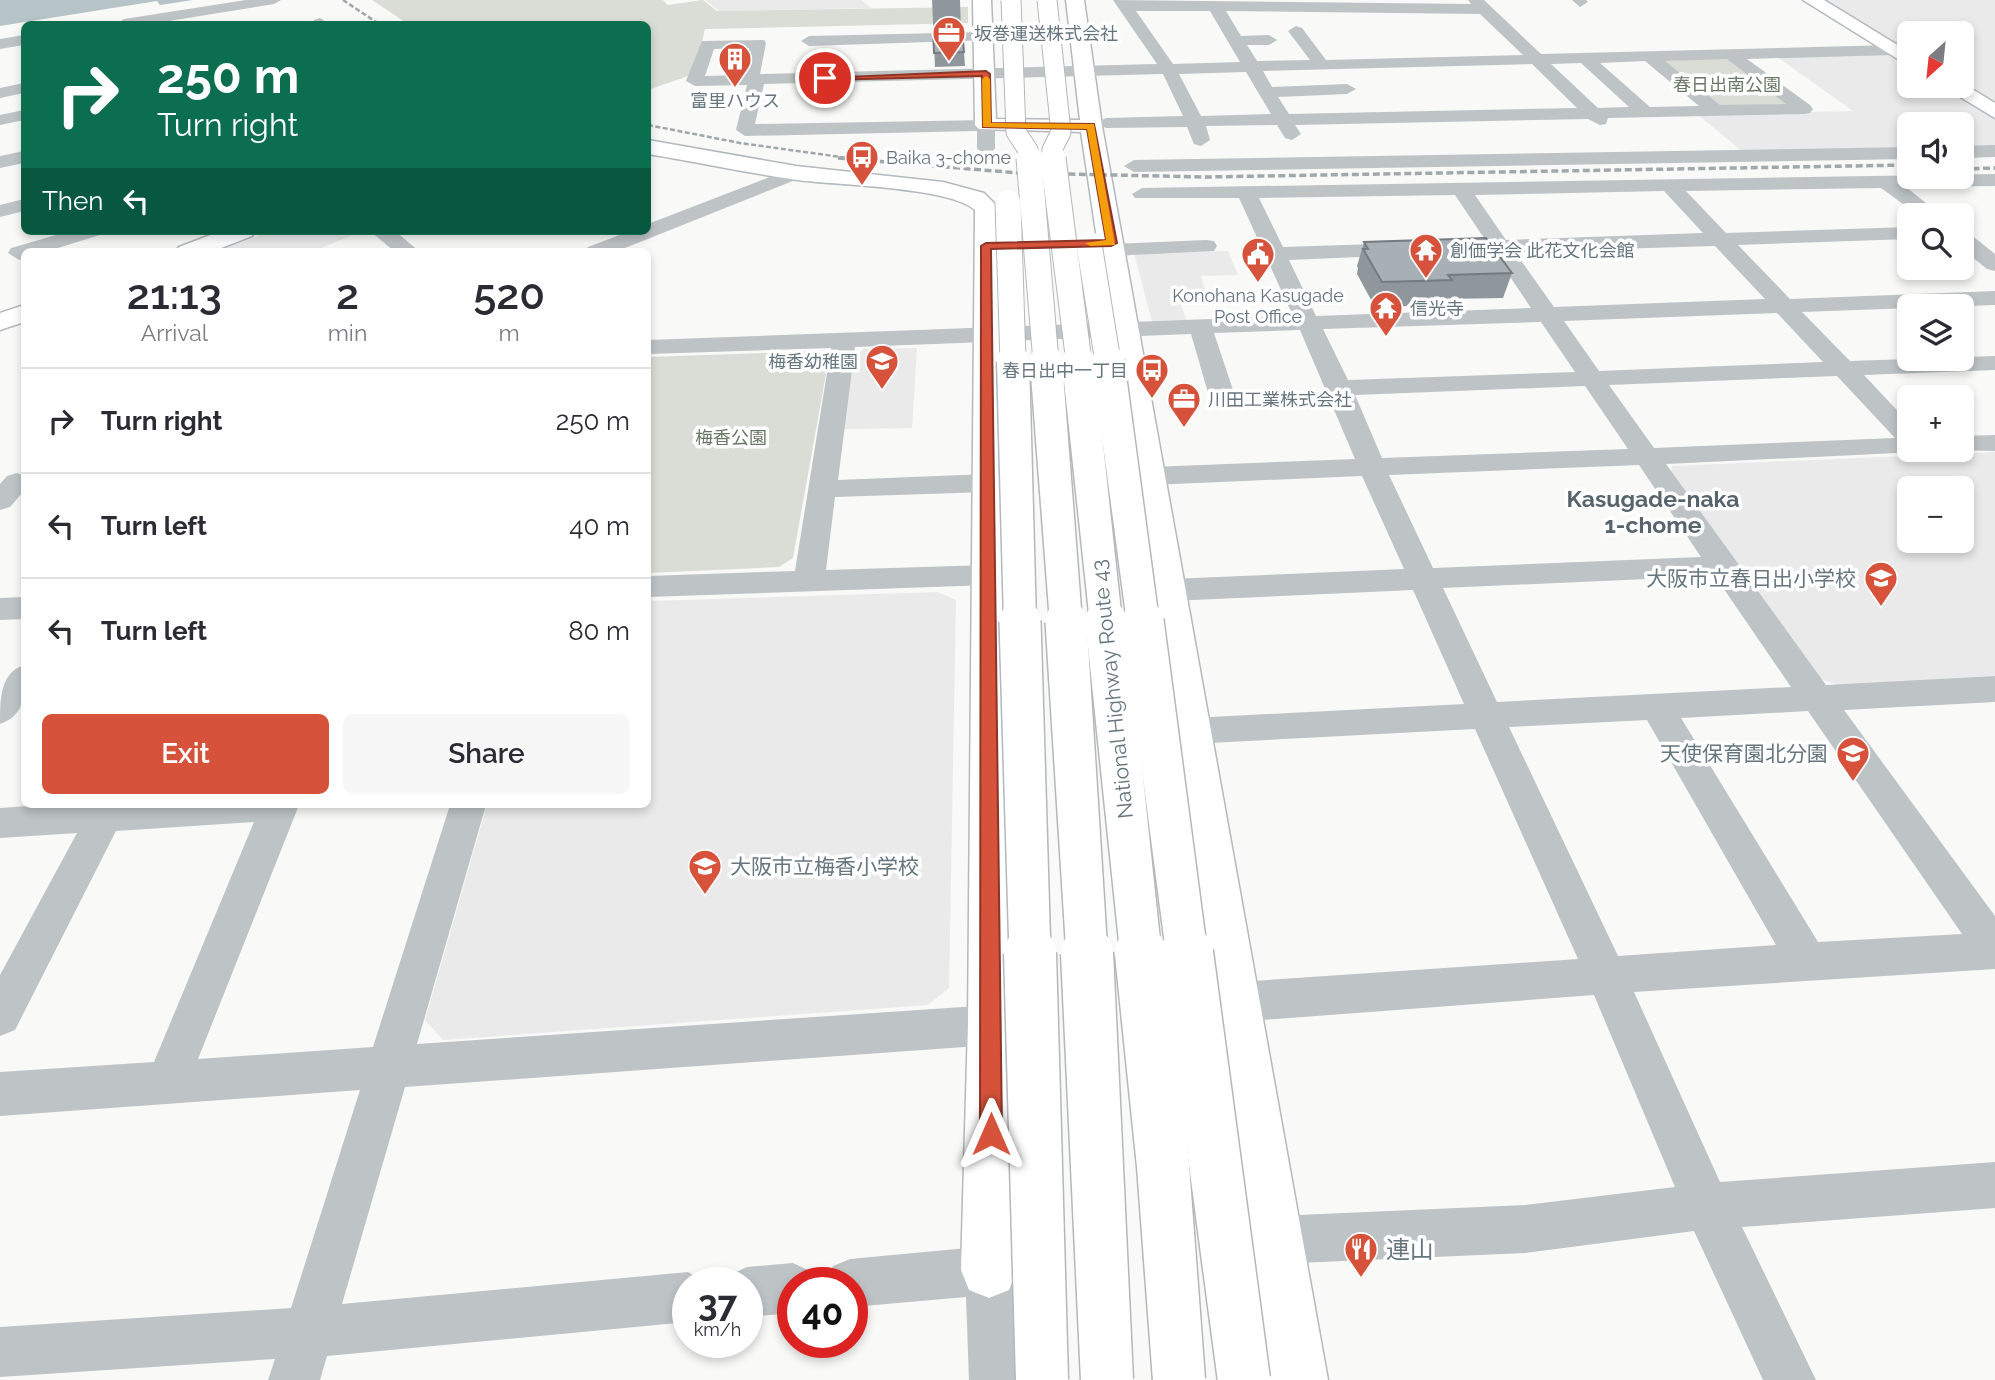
<!DOCTYPE html>
<html lang="en">
<head>
<meta charset="utf-8">
<style>
  :root { --surface:#fff; --page:#f7f7f7; --text:#2b2b33; --muted:#7c7c81; --line:#e1e1e2; --accent:#d6523a }
  body { margin:0; font-family:Raleway,"Noto Sans JP",sans-serif; background:var(--page); color:var(--text); height:100vh; display:flex; flex-direction:column; font-size:26px; white-space:nowrap }
  * { box-sizing:border-box; margin:0 }
  p { font-size:23px; color:var(--muted) }
  .icon { flex:none; width:38px; height:38px; fill:none; stroke:currentColor; stroke-width:2; stroke-linecap:round; stroke-linejoin:round }
  .map { position:relative; flex:1; overflow:hidden }
  .drawer { position:absolute; left:21px; top:248px; width:630px; height:560px; display:flex; flex-direction:column; background:var(--surface); border-radius:10px; box-shadow:0 4px 10px #0003 }
  .drawer>* { flex:none }
  .guide { position:absolute; left:21px; top:21px; width:630px; height:214px; border-radius:10px; box-shadow:0 4px 10px #0003; background:#0b6e4f; color:#fff; overflow:hidden }
  .needle { width:46px; rotate:207deg }
  .controls { position:absolute; left:1897px; top:21px; display:grid; gap:14px }
  .controls a { display:grid; place-items:center; width:77px; height:77px; border-radius:10px; background:var(--surface); box-shadow:0 4px 10px #0003; font-size:35px }
  .speed { position:absolute; left:672px; top:1267px; display:flex; gap:14px; font-size:35px; font-weight:700; text-align:center }
  .speed>* { display:grid; place-content:center; width:91px; height:91px; border-radius:50%; background:var(--surface); box-shadow:0 4px 10px #0003; line-height:1 }
  .speed small { font-size:18px; font-weight:400 }
  .speed .limit { border:10px solid #d22; background:#fff; color:#111 }
  .pin { position:absolute; display:grid; place-items:center; width:60px; height:60px; color:#fff; margin:-30px; border:4px solid #fff; border-radius:50%; box-shadow:0 2px 7px #0007 }
  .me { position:absolute; width:77px; margin:-38px; rotate:0deg; stroke-linejoin:round; filter:drop-shadow(0 0 5px #0008) }
  .turn { display:flex; align-items:center; gap:24px; height:147px; padding:0 21px; font-size:32px }
  .turn .icon { width:91px; height:91px; stroke-width:2.5 }
  .turn b { display:block; font-size:49px; line-height:60px }
  .then { display:flex; align-items:center; height:66px; padding:0 21px; background:#0003; gap:14px; font-size:26px }
  .eta { display:flex; justify-content:space-evenly; align-items:center; height:119px; text-align:center }
  .eta b { font-size:42px; font-weight:600; line-height:49px }
  .action { display:flex; gap:14px; margin-top:auto; padding:14px 21px }
  .action a { flex:1; height:80px; border-radius:10px; background:var(--accent); color:#fff; font-size:28px; font-weight:600; line-height:80px; text-align:center }
  .action a+a { background:var(--page); color:var(--text) }
  ul { padding:0; list-style:none }
  li { display:flex; align-items:center; gap:21px; height:105px; padding:0 21px; border-top:2px solid var(--line) }
  li div { flex:1 }
  li b { display:block; font-size:26px }
  li em { font-style:normal }
  .map>svg:first-child { display:block }
  .built { fill:#eaeaea; fill-rule:evenodd }
  .green { fill:#d9ddd6 }
  .water { fill:#b7c4c7 }
  .lines { fill:none; stroke-linecap:round; stroke-linejoin:round }
  .secondary-casing { stroke:#b3b9bd; stroke-width:3 }
  .street { fill:#bec3c6; fill-rule:evenodd }
  .secondary { fill:#fff; fill-rule:evenodd }
  .rail-far1 { stroke:#a0a8ac; stroke-width:2.5; stroke-dasharray:5 2.5; stroke-linecap:butt }
  .rail { stroke:#a0a8ac; stroke-width:3.5; stroke-dasharray:7 3.5; stroke-linecap:butt }
  .highway-bridge-far4-casing { stroke:#b4b8bb; stroke-width:21; stroke-linecap:butt }
  .highway-bridge-far3-casing { stroke:#b4b8bb; stroke-width:27; stroke-linecap:butt }
  .highway-bridge-far2-casing { stroke:#b4b8bb; stroke-width:35; stroke-linecap:butt }
  .highway-bridge-far1-casing { stroke:#b4b8bb; stroke-width:44; stroke-linecap:butt }
  .highway-bridge-casing { stroke:#b4b8bb; stroke-width:55; stroke-linecap:butt }
  .highway-bridge-far4 { stroke:#fff; stroke-width:19 }
  .highway-bridge-far3 { stroke:#fff; stroke-width:25 }
  .highway-bridge-far2 { stroke:#fff; stroke-width:32 }
  .highway-bridge-far1 { stroke:#fff; stroke-width:41 }
  .highway-bridge { stroke:#fff; stroke-width:52 }
  .wall { fill:#90979c }
  .building { fill:#a8b0b5; stroke:#767b7f; stroke-width:2 }
  .route { fill:#d6523a; stroke:#8b3526; stroke-width:2 }
  .slow { fill:#f59e0b }
  .labels { text-anchor:middle; dominant-baseline:central; stroke-width:7; stroke-linejoin:round; paint-order:stroke }
  .far-poi-label { font-size:18px; fill:#66767f; stroke:#fff; text-anchor:start }
  .far-park-label { font-size:18px; fill:#697865; stroke:#fff }
  .poi-label { font-size:21px; fill:#66767f; stroke:#fff; text-anchor:end }
  .street-label { font-size:21px; fill:#66767f; stroke:#fff }
  .neighbourhood-label { font-size:23px; font-weight:bold; fill:#58646b; stroke:#fff }
  .near-poi-label { font-size:24px; fill:#66767f; stroke:#fff; text-anchor:start }
</style>
</head>
<body>
<div class="map">
<svg width="1995" height="1380" viewBox="0 0 1995 1380">
  <rect width="100%" height="100%" fill="#f9f9f7"/>
  <g class="built">
    <polygon points="705,0 862,0 871,8 719,11"/>
    <polygon points="1821,0 1995,0 1995,106 1962,85 1962,33 1909,33 1909,54"/>
    <polygon points="1893,54 1909,64 1909,86 1944,86 1995,118 1995,146 1962,147 1962,124 1909,124 1909,148 1744,153 1697,114 1853,111 1776,56"/>
    <polygon points="271,231 363,231 311,252 216,252"/>
    <polygon points="1228,251 1238,275 1201,276 1206,294 1178,295 1186,320 1152,321 1134,253"/>
    <polygon points="917,348 912,428 844,429 854,355 864,349"/>
    <path d="M1995,452V676L1838,685L1815,677L1671,474L1672,466ZM1909,488H1962V541H1909Z"/>
    <polygon points="938,592 956,600 949,988 928,1005 443,1040 425,1020 487,805 648,805 648,601"/>
  </g>
  <g class="green">
    <polygon points="372,0 663,0 668,5 703,0 717,11 968,7 968,23 705,29 694,74 648,90 648,24 408,24"/>
    <polygon points="1720,58 1732,60 1792,106 1719,107 1662,61"/>
    <polygon points="818,351 829,357 793,558 779,567 648,573 648,357"/>
  </g>
  <polygon class="water" points="0,0 193,0 160,5 157,1 0,26"/>
  <g class="lines">
    <defs>
      <g id="secondary">
        <polygon points="973,0 991,0 996,119 1080,120 1066,0 1084,0 1102,126 1328,1380 1268,1380 1081,132 979,129 975,125"/>
        <polygon points="1803,0 1824,0 1909,52 1909,66"/>
        <polygon points="1962,83 1995,103 1995,118 1942,86"/>
        <path d="M648,140L796,166L943,182L984,193L999,208L1016,1025L1017,1270L1009,1290L989,1298L969,1290L961,1270L968,1025L975,210C950,187 835,185 797,180C747,173 697,162 648,154Z"/>
        <polygon points="221,231 255,231 252,236 211,252 175,252 179,247"/>
        <polygon points="24,305 24,322 0,330 0,313"/>
      </g>
    </defs>
    <use href="#secondary" class="secondary-casing"/>
    <g class="street">
      <polygon points="246,0 281,0 274,4 150,24 116,24 124,19"/>
      <path d="M1113,0L1471,4L1468,0H1484L1541,54L1893,45L1901,50L1893,55L1747,59L1810,105L1813,109L1810,113L1804,114L1608,118L1606,124L1600,125L1588,119L1295,125L1301,134L1292,140L1285,138L1277,125L1206,126L1210,140L1201,146L1194,144L1187,127L1106,128L1097,123L1106,118L1183,116L1163,74L764,84L755,124L986,120L995,125V149L986,155L977,149V131L745,136L736,130L747,85L695,86L686,81L702,41L764,40L766,43L760,74L1157,64ZM1136,11H1210L1240,62L1173,64ZM1226,11L1480,14L1523,55L1326,60L1302,28L1296,26L1288,31L1310,60L1257,61L1247,45H1269L1277,40L1269,35L1241,36ZM749,48L743,75L705,76L714,49ZM1727,59L1786,104L1720,105L1665,61ZM1645,61L1699,106L1650,107L1600,63ZM1581,63L1629,107L1598,108L1551,64ZM1532,64L1577,108L1289,114L1278,97L1347,94L1356,89L1347,84L1272,87L1263,71ZM1246,72L1271,114L1201,116L1179,74Z"/>
      <polygon points="1572,0 1586,0 1588,2 1580,7"/>
      <polygon points="320,18 330,24 313,24 314,20"/>
      <polygon points="984,32 992,37 990,40 809,46 801,41 809,36"/>
      <polygon points="24,35 24,45 0,49 0,39"/>
      <polygon points="24,83 24,93 0,98 0,88"/>
      <polygon points="24,110 24,120 0,125 0,115"/>
      <polygon points="1995,145 1995,157 1962,158 1962,146"/>
      <polygon points="1909,147 1909,159 1134,172 1124,166 1134,160"/>
      <polygon points="24,151 24,163 0,168 0,156"/>
      <polygon points="796,167 803,169 806,173 803,177 615,252 585,252 588,247 630,231 648,231 648,224"/>
      <path d="M1995,174V186L1906,187L1941,215H1918L1881,188L1686,191L1726,233L1909,227V239L1738,245L1790,299L1995,291V305L1802,312L1850,361L1995,356V370L1864,375L1909,423V450L1918,452L1666,464L1826,685L1995,676V702L1844,710L1995,916V969L1634,992L1720,1182L1995,1162V1208L1742,1227L1816,1380H1763L1694,1231L1525,1253L1276,1264L1259,1257L1252,1240L1259,1223L1276,1216L1525,1205L1675,1187L1594,995L1237,1022L1222,1016L1216,1002L1222,988L1237,982L1578,959L1475,729L1191,744L1179,740L1174,731L1179,722L1191,718L1464,704L1413,590L1170,601L1159,598L1155,590L1159,582L1170,579L1404,569L1362,476L1151,485L1141,482L1137,476L1141,470L1151,467L1355,459L1300,330L1214,333L1235,396L1231,401H1213L1209,396L1191,334L855,347L838,480L987,474L997,477L1001,483L997,489L987,492L835,497L826,570L989,565L1000,568L1004,575L1000,582L989,585L648,597V576L795,571L831,348L648,354V340L1293,316L1239,198H1135L1132,194L1142,188ZM1664,191L1703,233L1506,240L1475,195ZM1455,195L1486,241L1474,247L1477,252L1494,253L1531,308L1316,316L1289,260L1407,255L1418,249L1407,243L1283,247L1259,198ZM1715,246L1765,299L1554,307L1515,252ZM1777,313L1823,362L1599,371L1564,321ZM1541,322L1575,372L1348,380L1323,329ZM1837,376L1895,438L1654,448L1609,385ZM1585,386L1628,449L1382,458L1355,395ZM1639,465L1701,557L1433,568L1389,475ZM1715,576L1791,687L1497,702L1443,588ZM1808,711L1962,934L1818,942L1681,718ZM1647,720L1776,945L1618,956L1509,727Z"/>
      <polygon points="24,199 24,211 0,217 0,205"/>
      <polygon points="70,231 104,231 100,235 45,252 24,252 24,258 19,260 8,253 11,248"/>
      <polygon points="370,231 395,231 420,252 395,252"/>
      <polygon points="1962,233 1970,234 1995,254 1995,271 1987,269 1962,249"/>
      <polygon points="1206,240 1214,241 1217,246 1214,251 1112,256 1101,250 1112,244"/>
      <polygon points="1995,435 1995,451 1953,450 1962,450 1962,436"/>
      <polygon points="17,473 24,475 24,491 10,507 0,510 0,484 7,476"/>
      <polygon points="24,597 24,619 0,620 0,598"/>
      <path d="M24,665C26,689 27,715 0,724C0,699 0,673 24,665Z"/>
      <polygon points="42,805 299,805 198,1059 373,1047 450,805 486,805 417,1044 992,1005 1007,1011 1013,1025 1007,1039 992,1045 405,1087 342,1304 688,1272 707,1283 688,1283 688,1322 327,1356 320,1380 268,1380 275,1359 0,1377 0,1327 291,1308 360,1090 0,1116 0,1072 154,1062 254,822 116,831 15,1030 0,1036 0,975 77,833 0,838 0,808"/>
      <polygon points="989,1246 1006,1253 1013,1270 1021,1380 969,1380 966,1297 852,1307 852,1283 826,1283 833,1266 850,1259"/>
      <polygon points="793,1263 810,1271 815,1283 793,1283 793,1313 747,1317 747,1283 726,1283 730,1275 747,1267"/>
    </g>
    <use href="#secondary" class="secondary"/>
    <g class="rail-far1">
      <polyline points="343,0 379,24"/>
      <polyline points="648,125 740,143 855,159"/>
    </g>
    <g class="rail">
      <polyline points="838,158 1019,173 1206,177 1909,165"/>
      <polyline points="1962,169 1995,168"/>
    </g>
    <defs>
      <g id="highway-bridge-far4">
        <polyline points="1011,0 1016,132 1028,150 1029,159"/>
        <polyline points="1047,0 1061,132 1052,150 1053,159"/>
      </g>
      <g id="highway-bridge-far3">
        <polyline points="1029,158 1046,362"/>
        <polyline points="1053,158 1079,362"/>
        <polyline points="1008,203 1013,362"/>
        <polyline points="1089,244 1108,362"/>
      </g>
      <g id="highway-bridge-far2">
        <polyline points="1013,361 1020,622"/>
        <polyline points="1046,361 1066,622"/>
        <polyline points="1078,361 1106,622"/>
        <polyline points="1108,361 1143,622"/>
      </g>
      <g id="highway-bridge-far1">
        <polyline points="1020,621 1030,955"/>
        <polyline points="1066,621 1087,955"/>
        <polyline points="1106,621 1141,955"/>
        <polyline points="1143,621 1187,955"/>
      </g>
      <g id="highway-bridge">
        <polyline points="1030,953 1042,1380"/>
        <polyline points="1087,953 1107,1380"/>
        <polyline points="1141,953 1163,1166 1179,1380"/>
        <polyline points="1187,953 1244,1380"/>
      </g>
    </defs>
    <use href="#highway-bridge-far4" class="highway-bridge-far4-casing"/>
    <use href="#highway-bridge-far3" class="highway-bridge-far3-casing"/>
    <use href="#highway-bridge-far2" class="highway-bridge-far2-casing"/>
    <use href="#highway-bridge-far1" class="highway-bridge-far1-casing"/>
    <use href="#highway-bridge" class="highway-bridge-casing"/>
    <use href="#highway-bridge-far4" class="highway-bridge-far4"/>
    <use href="#highway-bridge-far3" class="highway-bridge-far3"/>
    <use href="#highway-bridge-far2" class="highway-bridge-far2"/>
    <use href="#highway-bridge-far1" class="highway-bridge-far1"/>
    <use href="#highway-bridge" class="highway-bridge"/>
  </g>
  <g class="wall">
    <polygon points="932,0 960,0 961,30 964,52 965,66 935,67"/>
    <polygon points="1364,242 1512,273 1503,298 1445,299 1443,305 1375,307 1357,274 1358,268 1357,266"/>
  </g>
  <g class="building">
    <polygon points="933,30 962,30 964,52 934,53"/>
    <polygon points="1486,238 1512,273 1448,275 1452,280 1382,282 1363,249 1368,249 1364,242"/>
  </g>
  <polygon class="route" points="986,71 990,74 991,123 1094,124 1117,243 1111,246 991,249 1002,1134 999,1141 991,1144 983,1141 980,1134 981,246 986,243 1106,240 1087,129 983,127 982,76 825,80 821,78"/>
  <polygon class="slow" points="986,76 990,79 991,123 1094,124 1115,245 1090,246 1085,243 1106,240 1087,129 983,127 982,79"/>
  <defs>
    <symbol id="office-pin" viewBox="-11 -11 22 30"><path d="M0 17L-7.5 6A9.5 9.5 0 1 1 7.5 6Z" fill="#d6523a" stroke="#fff"/><path d="M-6-3h4V-5.5h4V-3h4V5H-6ZM-1-4.5V-3h2v-1.5ZM-6 0V1H6V0Z" fill="#fff"/></symbol>
    <symbol id="building-pin" viewBox="-11 -11 22 30"><path d="M0 17L-7.5 6A9.5 9.5 0 1 1 7.5 6Z" fill="#d6523a" stroke="#fff"/><path d="M-4-6H4V6H1V3H-1V6H-4ZM-2.5-4.3h1.7v1.8h-1.7ZM.8-4.3h1.7v1.8H.8ZM-2.5-1h1.7V.8h-1.7ZM.8-1h1.7V.8H.8Z" fill="#fff"/></symbol>
    <symbol id="bus-pin" viewBox="-11 -11 22 30"><path d="M0 17L-7.5 6A9.5 9.5 0 1 1 7.5 6Z" fill="#d6523a" stroke="#fff"/><path d="M-5-6H5V4H4V6H2V4H-2V6H-4V4H-5ZM-3.5-4V0h7V-4ZM-3.5 1.2v1.5H-2V1.2ZM2 1.2v1.5H3.5V1.2Z" fill="#fff"/></symbol>
    <symbol id="temple-pin" viewBox="-11 -11 22 30"><path d="M0 17L-7.5 6A9.5 9.5 0 1 1 7.5 6Z" fill="#d6523a" stroke="#fff"/><path d="M0-6L5-2H3V0L6.5 2.5H4V6H1.5V3h-3V6H-4V2.5H-6.5L-3 0V-2H-5Z" fill="#fff"/></symbol>
    <symbol id="civic-pin" viewBox="-11 -11 22 30"><path d="M0 17L-7.5 6A9.5 9.5 0 1 1 7.5 6Z" fill="#d6523a" stroke="#fff"/><path d="M-.6-6.5H3V-4.5H.6V-3L4-1V1h2V6H-6V1h2V-1L-.6-3ZM-1.2 2.5V6h2.4V2.5Z" fill="#fff"/></symbol>
    <symbol id="school-pin" viewBox="-11 -11 22 30"><path d="M0 17L-7.5 6A9.5 9.5 0 1 1 7.5 6Z" fill="#d6523a" stroke="#fff"/><path d="M0-5L7-2L0 1L-7-2ZM-4 1L0 2.5L4 1V4Q0 6-4 4Z" fill="#fff"/></symbol>
    <symbol id="restaurant-pin" viewBox="-11 -11 22 30"><path d="M0 17L-7.5 6A9.5 9.5 0 1 1 7.5 6Z" fill="#d6523a" stroke="#fff"/><path d="M-5-6h1v4h1v-4h1v4h1v-4h1v5L-1.5 .5V6h-2V.5L-5-1ZM5-6V6H3V1.5H1.5Q1.5-4 5-6Z" fill="#fff"/></symbol>
  </defs>
  <g fill-rule="evenodd">
    <use href="#office-pin" x="930" y="14" width="38" height="52"/>
    <use href="#building-pin" x="716" y="40" width="38" height="52"/>
    <use href="#bus-pin" x="843" y="138" width="38" height="52"/>
    <use href="#temple-pin" x="1407" y="231" width="38" height="52"/>
    <use href="#civic-pin" x="1239" y="235" width="38" height="52"/>
    <use href="#temple-pin" x="1367" y="289" width="38" height="52"/>
    <use href="#school-pin" x="863" y="342" width="38" height="52"/>
    <use href="#bus-pin" x="1133" y="351" width="38" height="52"/>
    <use href="#office-pin" x="1165" y="380" width="38" height="52"/>
    <use href="#school-pin" x="1862" y="559" width="38" height="52"/>
    <use href="#school-pin" x="1834" y="734" width="38" height="52"/>
    <use href="#school-pin" x="686" y="847" width="38" height="52"/>
    <use href="#restaurant-pin" x="1342" y="1230" width="38" height="52"/>
  </g>
  <g class="labels">
    <g class="far-poi-label">
      <text x="974" y="33">坂巻運送株式会社</text>
      <text x="735" y="100" text-anchor="middle">富里ハウス</text>
      <text x="886" y="157">Baika 3-chome</text>
      <text x="1450" y="250">創価学会 此花文化会館</text>
      <text x="1258" y="295" text-anchor="middle">Konohana Kasugade<tspan x="1258" dy="21">Post Office</tspan></text>
      <text x="1410" y="308">信光寺</text>
      <text x="858" y="361" text-anchor="end">梅香幼稚園</text>
      <text x="1128" y="370" text-anchor="end">春日出中一丁目</text>
      <text x="1208" y="399">川田工業株式会社</text>
    </g>
    <g class="far-park-label">
      <text x="1727" y="84">春日出南公園</text>
      <text x="731" y="437">梅香公園</text>
    </g>
    <g class="poi-label">
      <text x="1856" y="578">大阪市立春日出小学校</text>
      <text x="1828" y="753">天使保育園北分園</text>
      <text x="730" y="866" text-anchor="start">大阪市立梅香小学校</text>
    </g>
    <g class="street-label">
      <text transform="translate(1112 689) rotate(-96)">National Highway Route 43</text>
    </g>
    <g class="neighbourhood-label">
      <text x="1653" y="498">Kasugade-naka<tspan x="1653" dy="26">1-chome</tspan></text>
    </g>
    <g class="near-poi-label">
      <text x="1386" y="1249">連山</text>
    </g>
  </g>
</svg>
<div class="controls">
<a><svg class="needle" viewBox="-14 -14 28 28"><path d="M0-13l5 13h-10z" fill="#e53935"/><path d="M0 13l5-13h-10z" fill="#7c7c81"/></svg></a>
<a><svg class="icon" aria-label="sound" viewBox="0 0 24 24"><path d="M4 9h4l5-4v14l-5-4H4zM17 9q2 3 0 6"/></svg></a>
<a><svg class="icon" aria-label="search" viewBox="0 0 24 24"><circle cx="10" cy="10" r="6"/><path d="M15 15l6 6"/></svg></a>
<a><svg class="icon" aria-label="layers" viewBox="0 0 24 24"><path d="M12 4l9 5-9 5-9-5zM3 14l9 5 9-5"/></svg></a>
<a>+</a>
<a>−</a>
</div>
<div class="speed"><div>37<small>km/h</small></div><div class="limit">40</div></div>
<div class="pin" style="left:825px;top:78px;background:#d93025"><svg class="icon" aria-label="arrive" viewBox="0 0 24 24"><path d="M6 21V4h12l-3 4 3 4H6"/></svg></div>
<svg class="me" style="left:991px;top:1134px" viewBox="-20 -20 40 40"><path d="M0-17L14 15 0 8-14 15z" fill="#d6523a" stroke="#fff" stroke-width="4"/></svg>
<div class="guide">
<div class="turn"><svg class="icon" aria-label="right" viewBox="0 0 24 24"><path d="M7 20v-9h11M14 6l5 5-5 5"/></svg><div><b>250 m</b>Turn right</div></div>
<div class="then">Then<svg class="icon" aria-label="left" viewBox="0 0 24 24"><path d="M17 20v-9H6M10 6l-5 5 5 5"/></svg></div>
</div>
<section class="drawer">
<div class="eta">
<div><b>21:13</b><p>Arrival</p></div>
<div><b>2</b><p>min</p></div>
<div><b>520</b><p>m</p></div>
</div>
<ul>
<li><svg class="icon" aria-label="right" viewBox="0 0 24 24"><path d="M7 20v-9h11M14 6l5 5-5 5"/></svg><div><b>Turn right</b></div><em>250 m</em></li>
<li><svg class="icon" aria-label="left" viewBox="0 0 24 24"><path d="M17 20v-9H6M10 6l-5 5 5 5"/></svg><div><b>Turn left</b></div><em>40 m</em></li>
<li><svg class="icon" aria-label="left" viewBox="0 0 24 24"><path d="M17 20v-9H6M10 6l-5 5 5 5"/></svg><div><b>Turn left</b></div><em>80 m</em></li>
</ul>
<div class="action"><a>Exit</a><a>Share</a></div>
</section>
</div>
</body>
</html>
